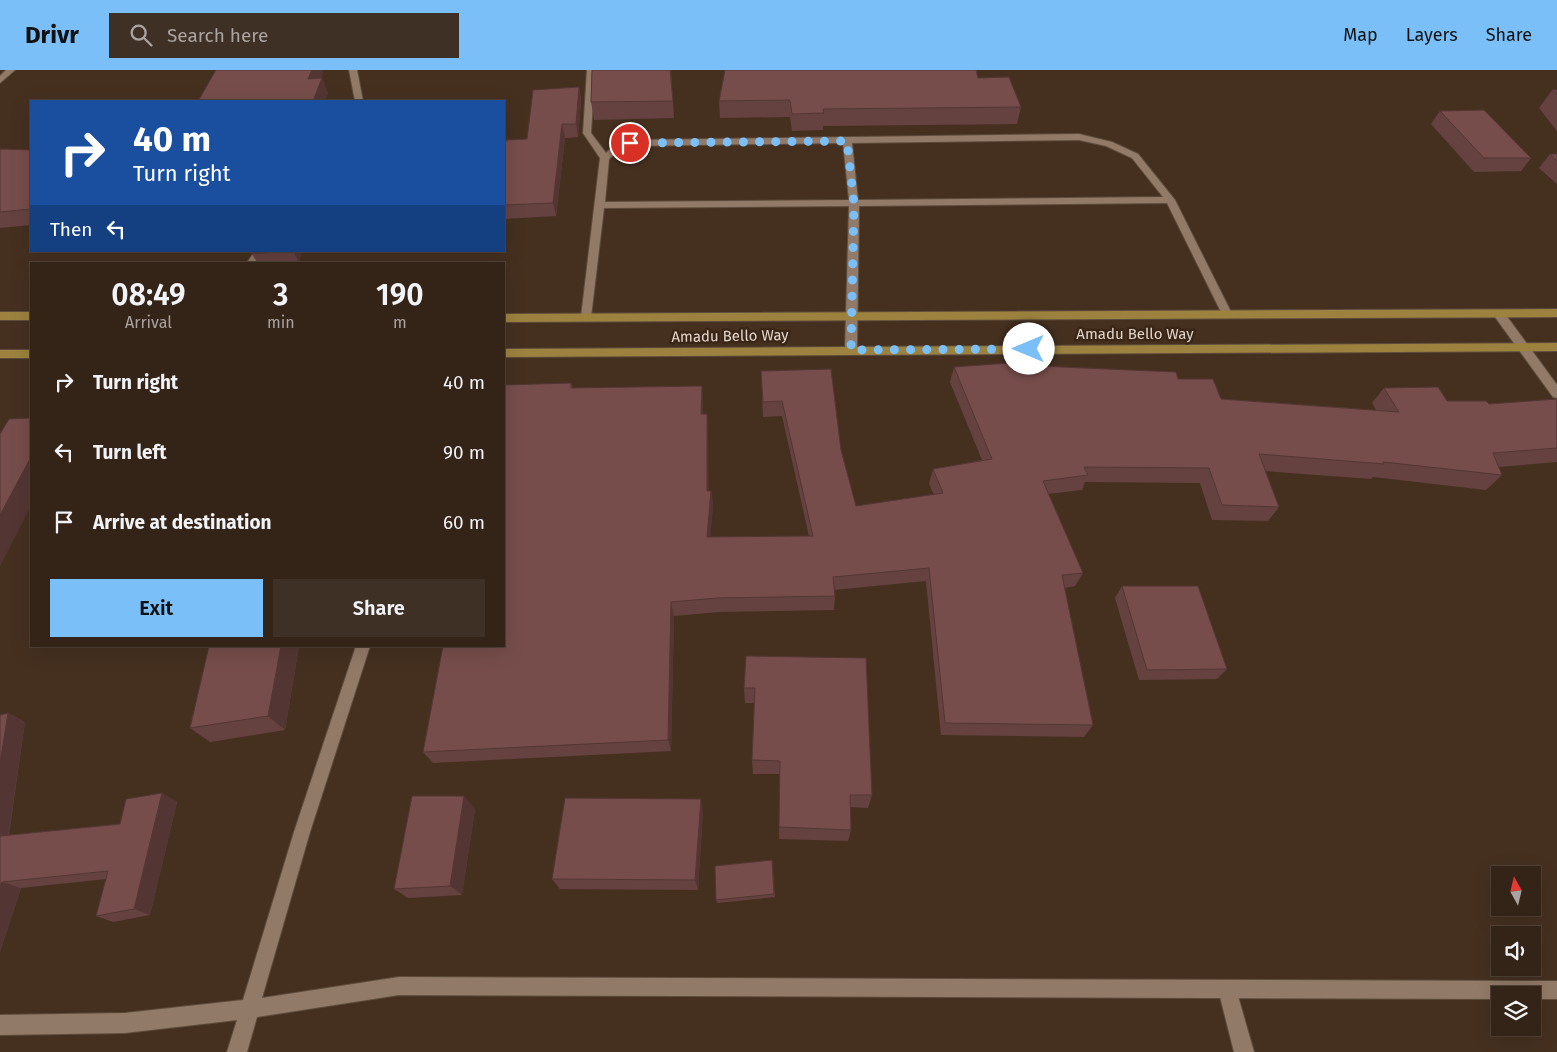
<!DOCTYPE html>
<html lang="en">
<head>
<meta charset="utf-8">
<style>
  :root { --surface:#342418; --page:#3f3025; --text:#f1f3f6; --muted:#a9a4a2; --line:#4e4137; --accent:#7abff8 }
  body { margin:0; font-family:"Fira Sans",sans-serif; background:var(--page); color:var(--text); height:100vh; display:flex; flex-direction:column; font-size:19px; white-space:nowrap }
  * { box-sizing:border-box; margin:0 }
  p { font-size:16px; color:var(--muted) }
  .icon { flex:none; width:28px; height:28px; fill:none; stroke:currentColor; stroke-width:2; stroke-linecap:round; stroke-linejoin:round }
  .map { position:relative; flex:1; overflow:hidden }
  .drawer { position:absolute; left:30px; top:192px; width:475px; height:385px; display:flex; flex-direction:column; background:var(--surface); border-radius:0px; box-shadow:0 5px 20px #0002,0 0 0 1px var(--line) }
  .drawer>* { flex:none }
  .hud { position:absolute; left:30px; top:30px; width:475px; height:152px; border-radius:0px; box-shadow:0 5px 20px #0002,0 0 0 1px var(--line); background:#1a4fa0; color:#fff; overflow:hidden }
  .needle { width:32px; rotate:352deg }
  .fabs { position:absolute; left:1491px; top:796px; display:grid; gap:10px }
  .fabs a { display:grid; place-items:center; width:50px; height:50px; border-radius:0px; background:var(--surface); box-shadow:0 5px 20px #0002,0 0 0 1px var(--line); font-size:25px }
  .pin { position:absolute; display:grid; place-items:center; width:42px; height:42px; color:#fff; margin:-21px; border:2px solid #fff; border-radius:50%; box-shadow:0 1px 5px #0007 }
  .me { position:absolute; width:55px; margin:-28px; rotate:270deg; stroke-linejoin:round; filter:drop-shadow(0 0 4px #0008) }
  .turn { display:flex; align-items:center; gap:18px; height:105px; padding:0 20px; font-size:22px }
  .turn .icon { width:65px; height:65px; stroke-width:2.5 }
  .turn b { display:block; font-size:35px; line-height:42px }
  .then { display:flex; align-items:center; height:48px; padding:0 20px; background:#0003; gap:10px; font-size:19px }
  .eta { display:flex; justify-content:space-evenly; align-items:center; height:85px; text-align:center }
  .eta b { font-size:30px; font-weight:600; line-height:35px }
  .button { display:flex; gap:10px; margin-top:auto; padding:10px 20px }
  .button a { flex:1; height:58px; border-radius:0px; background:var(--accent); color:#111; font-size:20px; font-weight:600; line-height:58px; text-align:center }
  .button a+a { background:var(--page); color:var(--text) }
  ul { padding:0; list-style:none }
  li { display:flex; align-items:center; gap:15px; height:70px; padding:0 20px }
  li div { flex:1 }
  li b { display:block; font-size:19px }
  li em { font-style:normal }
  header { display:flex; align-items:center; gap:30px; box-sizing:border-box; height:70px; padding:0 25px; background:var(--accent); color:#111 }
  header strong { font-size:24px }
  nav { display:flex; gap:28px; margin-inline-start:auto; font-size:18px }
  .search { width:350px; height:45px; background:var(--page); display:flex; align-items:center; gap:12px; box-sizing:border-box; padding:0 18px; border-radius:0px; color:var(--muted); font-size:19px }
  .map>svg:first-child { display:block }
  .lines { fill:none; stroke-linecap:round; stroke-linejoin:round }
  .service-casing { stroke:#5e4d3e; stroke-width:2 }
  .minor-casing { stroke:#5e4d3e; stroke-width:2 }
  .primary-casing { stroke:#5e4d3e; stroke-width:2 }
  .service { fill:#927a68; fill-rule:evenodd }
  .minor { fill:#927a68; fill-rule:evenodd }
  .primary { fill:#9c823e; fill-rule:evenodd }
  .wall { fill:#654240 }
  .shaded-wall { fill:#533634 }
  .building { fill:#764d4b; stroke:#533634 }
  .route { stroke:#7abff8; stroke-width:9; stroke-dasharray:0 16.2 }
  .labels { text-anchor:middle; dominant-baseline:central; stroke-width:5; stroke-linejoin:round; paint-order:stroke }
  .street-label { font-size:15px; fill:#e2d4ca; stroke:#3a2616 }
</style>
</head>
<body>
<header>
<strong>Drivr</strong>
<div class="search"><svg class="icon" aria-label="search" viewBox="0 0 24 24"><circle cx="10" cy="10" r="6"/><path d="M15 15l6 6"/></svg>Search here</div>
<nav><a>Map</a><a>Layers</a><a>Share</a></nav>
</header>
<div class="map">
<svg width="1557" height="982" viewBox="0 0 1557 982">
  <rect width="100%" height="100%" fill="#453020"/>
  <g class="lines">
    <defs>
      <g id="service">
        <path d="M587,0H595L591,63L606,83L612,77L630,70L1079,64L1112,72L1138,84L1175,130L1232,244L1227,248L1222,244L1167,133L859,136L857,280L851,284L845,280L849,136L604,138L591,247L590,250H582L581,247L600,88L583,63ZM1079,70L1106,76L1132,88L1163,127L858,130L852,73ZM843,73L849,130L605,132L609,89L618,81L631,76Z"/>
        <polygon points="1227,910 1234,912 1254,982 1234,982 1218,919 1220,912"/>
      </g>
      <g id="minor">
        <polygon points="6,0 15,0 0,13 0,6"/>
        <polygon points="349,0 357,0 363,31 355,31"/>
        <polygon points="255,181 265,181 256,194 246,194"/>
        <polygon points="1499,240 1503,241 1557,315 1557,328 1553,327 1495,247 1494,244"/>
        <polygon points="356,576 370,576 310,762 262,928 399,907 1557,911 1557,929 1532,929 1532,925 1500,925 1500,929 399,925 257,947 247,982 227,982 237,950 125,963 0,965 0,945 125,943 243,930 294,762"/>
      </g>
      <g id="primary">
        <polygon points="1557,239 1557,247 504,252 504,244"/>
        <rect x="0" y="242" width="31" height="8"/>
        <polygon points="1557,273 1557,281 504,287 504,279"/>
        <rect x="0" y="280" width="31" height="8"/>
      </g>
    </defs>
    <use href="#service" class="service-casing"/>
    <use href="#minor" class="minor-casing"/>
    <use href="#primary" class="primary-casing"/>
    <use href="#service" class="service"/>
    <use href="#minor" class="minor"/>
    <use href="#primary" class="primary"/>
  </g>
  <g class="wall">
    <polygon points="592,0 671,0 674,48 594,50 591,32"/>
    <polygon points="978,8 1021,37 1017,54 823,56 823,60 792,61 790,47 720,48 719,31"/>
    <polygon points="579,17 581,31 578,67 565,68 556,146 504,149 504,81 527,69"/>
    <polygon points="1553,19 1557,20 1557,61 1539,38"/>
    <polygon points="1440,41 1531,88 1521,101 1474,102 1431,54"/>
    <polygon points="0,79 31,80 31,155 0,158"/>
    <polygon points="1550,84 1557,84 1557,114 1539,98"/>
    <polygon points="226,181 242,181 226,183"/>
    <polygon points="254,181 302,181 299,192 269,194 258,194 252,184"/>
    <polygon points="1039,296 1178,309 1221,329 1376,340 1372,333 1384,318 1447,331 1489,334 1557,329 1557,392 1498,397 1502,405 1486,420 1373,407 1371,409 1265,401 1279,437 1268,451 1212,450 1200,413 1085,412 1082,420 1048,424 1083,503 1075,516 1064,518 1093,655 1084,667 941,665 926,511 834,520 835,526 834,540 719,542 674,546 671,681 433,693 423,682 571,313 573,318 702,316 703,331 703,344 707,344 708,359 708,421 711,421 713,435 710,467 809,466 782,346 763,347 761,301 841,380 856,436 934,425 929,414 933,399 982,390 950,312 954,297"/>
    <polygon points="1122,516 1227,599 1217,609 1139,610 1115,528"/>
    <polygon points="209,576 299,576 285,660 210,672 190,658"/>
    <polygon points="746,586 872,725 868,738 850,737 851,760 848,771 779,769 780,704 753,704 752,690 754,633 745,633 744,618"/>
    <polygon points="8,643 25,652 9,765 120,754 162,723 177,732 150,845 113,852 96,846 106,809 21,818 0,882 0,645"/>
    <polygon points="475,739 462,825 408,828 394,819"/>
    <polygon points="703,741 698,820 560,819 552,809"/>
    <polygon points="772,790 775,827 717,833 716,830"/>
  </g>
  <g class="shaded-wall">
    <polygon points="312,0 322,0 323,3 315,23 308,9"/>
    <polygon points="322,8 328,23 325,31 313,31"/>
    <polygon points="579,17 581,31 578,67 576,54"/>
    <polygon points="562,54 565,68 556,146 553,133"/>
    <polygon points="293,181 302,181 299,192"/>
    <polygon points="702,316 703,331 703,360 701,344"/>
    <polygon points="707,344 708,359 709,435 707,421"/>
    <polygon points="31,387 31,436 0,496 0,445"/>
    <polygon points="711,421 713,435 709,482 707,467"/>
    <polygon points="671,532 674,546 671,681 668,670"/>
    <polygon points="281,576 299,576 285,660 268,646"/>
    <polygon points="8,643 25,652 7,775 0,772 0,694"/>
    <polygon points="162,723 177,732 150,845 134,839"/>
    <polygon points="464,726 475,739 462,825 450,816"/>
    <polygon points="701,729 703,741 698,820 695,810"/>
    <polygon points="2,812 21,818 0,882 0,817"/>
  </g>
  <g class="building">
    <polygon points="216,0 312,0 308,9 322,8 313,31 198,31"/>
    <polygon points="592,0 670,0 673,31 591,32"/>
    <polygon points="725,0 976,0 978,8 1009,7 1021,37 823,39 824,43 792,44 790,30 719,31"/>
    <polygon points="579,17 576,54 562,54 553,133 504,135 504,81 506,70 527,69 533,20"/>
    <polygon points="1553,19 1557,20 1557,25"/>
    <polygon points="1484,40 1531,88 1484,88 1440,41"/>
    <polygon points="0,79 31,80 31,139 0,142"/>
    <polygon points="1550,84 1557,84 1557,91"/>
    <polygon points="254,181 290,181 252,184"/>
    <polygon points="1037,291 1039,296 1176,302 1178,309 1213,309 1221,329 1399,342 1384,318 1438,317 1447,331 1486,331 1489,334 1557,329 1557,378 1493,383 1502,405 1383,392 1384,394 1259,384 1279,437 1222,435 1209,398 1084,397 1088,405 1043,411 1083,503 1062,505 1093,655 945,653 929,498 833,507 835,526 717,528 671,532 668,670 423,682 443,576 504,576 504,315 571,313 571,318 702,316 701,344 707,344 707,421 711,421 707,467 813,466 782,331 763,332 761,301 831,299 841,380 856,436 943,423 933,399 992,389 954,297"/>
    <polygon points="31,348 31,387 0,445 0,364 9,349"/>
    <polygon points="1122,516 1198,516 1227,599 1147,600"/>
    <polygon points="209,576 281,576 268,646 190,658"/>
    <polygon points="746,586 866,588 872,725 850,725 851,760 779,757 780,691 752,690 755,618 744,618"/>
    <polygon points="8,643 0,694 0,645"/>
    <polygon points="162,723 134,839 96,846 108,801 2,812 0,817 0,766 120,754 126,729"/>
    <polygon points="412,726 464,726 450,816 394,819"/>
    <polygon points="565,728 701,729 695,810 552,809"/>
    <polygon points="772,790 774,824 716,830 715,796"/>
  </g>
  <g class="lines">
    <polyline class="route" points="630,73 847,71 854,134 851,280 1029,279"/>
  </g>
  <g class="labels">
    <g class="street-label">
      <text x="1135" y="264">Amadu Bello Way</text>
      <text transform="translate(730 266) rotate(-1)">Amadu Bello Way</text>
    </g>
  </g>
</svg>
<div class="fabs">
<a><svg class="needle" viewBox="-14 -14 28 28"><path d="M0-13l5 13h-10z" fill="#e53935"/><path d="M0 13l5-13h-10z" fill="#a9a4a2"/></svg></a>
<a><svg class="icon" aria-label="sound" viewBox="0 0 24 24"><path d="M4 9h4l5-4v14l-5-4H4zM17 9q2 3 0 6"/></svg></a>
<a><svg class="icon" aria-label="layers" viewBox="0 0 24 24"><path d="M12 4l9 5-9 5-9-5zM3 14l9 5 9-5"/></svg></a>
</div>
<div class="pin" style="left:630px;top:73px;background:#d93025"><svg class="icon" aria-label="arrive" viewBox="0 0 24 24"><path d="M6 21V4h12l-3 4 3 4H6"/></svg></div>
<svg class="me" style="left:1029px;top:279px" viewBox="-20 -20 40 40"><circle r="19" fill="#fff"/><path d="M0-13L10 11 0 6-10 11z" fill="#7abff8"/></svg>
<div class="hud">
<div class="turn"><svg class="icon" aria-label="right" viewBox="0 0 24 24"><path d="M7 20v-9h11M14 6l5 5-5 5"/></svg><div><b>40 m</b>Turn right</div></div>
<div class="then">Then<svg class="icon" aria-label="left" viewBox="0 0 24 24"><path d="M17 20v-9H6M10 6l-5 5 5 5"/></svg></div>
</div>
<section class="drawer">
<div class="eta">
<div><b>08:49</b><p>Arrival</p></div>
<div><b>3</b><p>min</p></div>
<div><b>190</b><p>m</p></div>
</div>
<ul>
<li><svg class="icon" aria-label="right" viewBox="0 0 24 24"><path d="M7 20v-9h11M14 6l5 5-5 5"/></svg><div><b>Turn right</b></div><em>40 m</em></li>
<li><svg class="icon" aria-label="left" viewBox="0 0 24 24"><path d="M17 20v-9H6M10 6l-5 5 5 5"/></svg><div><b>Turn left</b></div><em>90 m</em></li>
<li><svg class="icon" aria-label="arrive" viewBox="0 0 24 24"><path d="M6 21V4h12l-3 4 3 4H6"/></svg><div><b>Arrive at destination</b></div><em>60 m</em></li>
</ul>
<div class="button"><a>Exit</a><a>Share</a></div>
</section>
</div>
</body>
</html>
